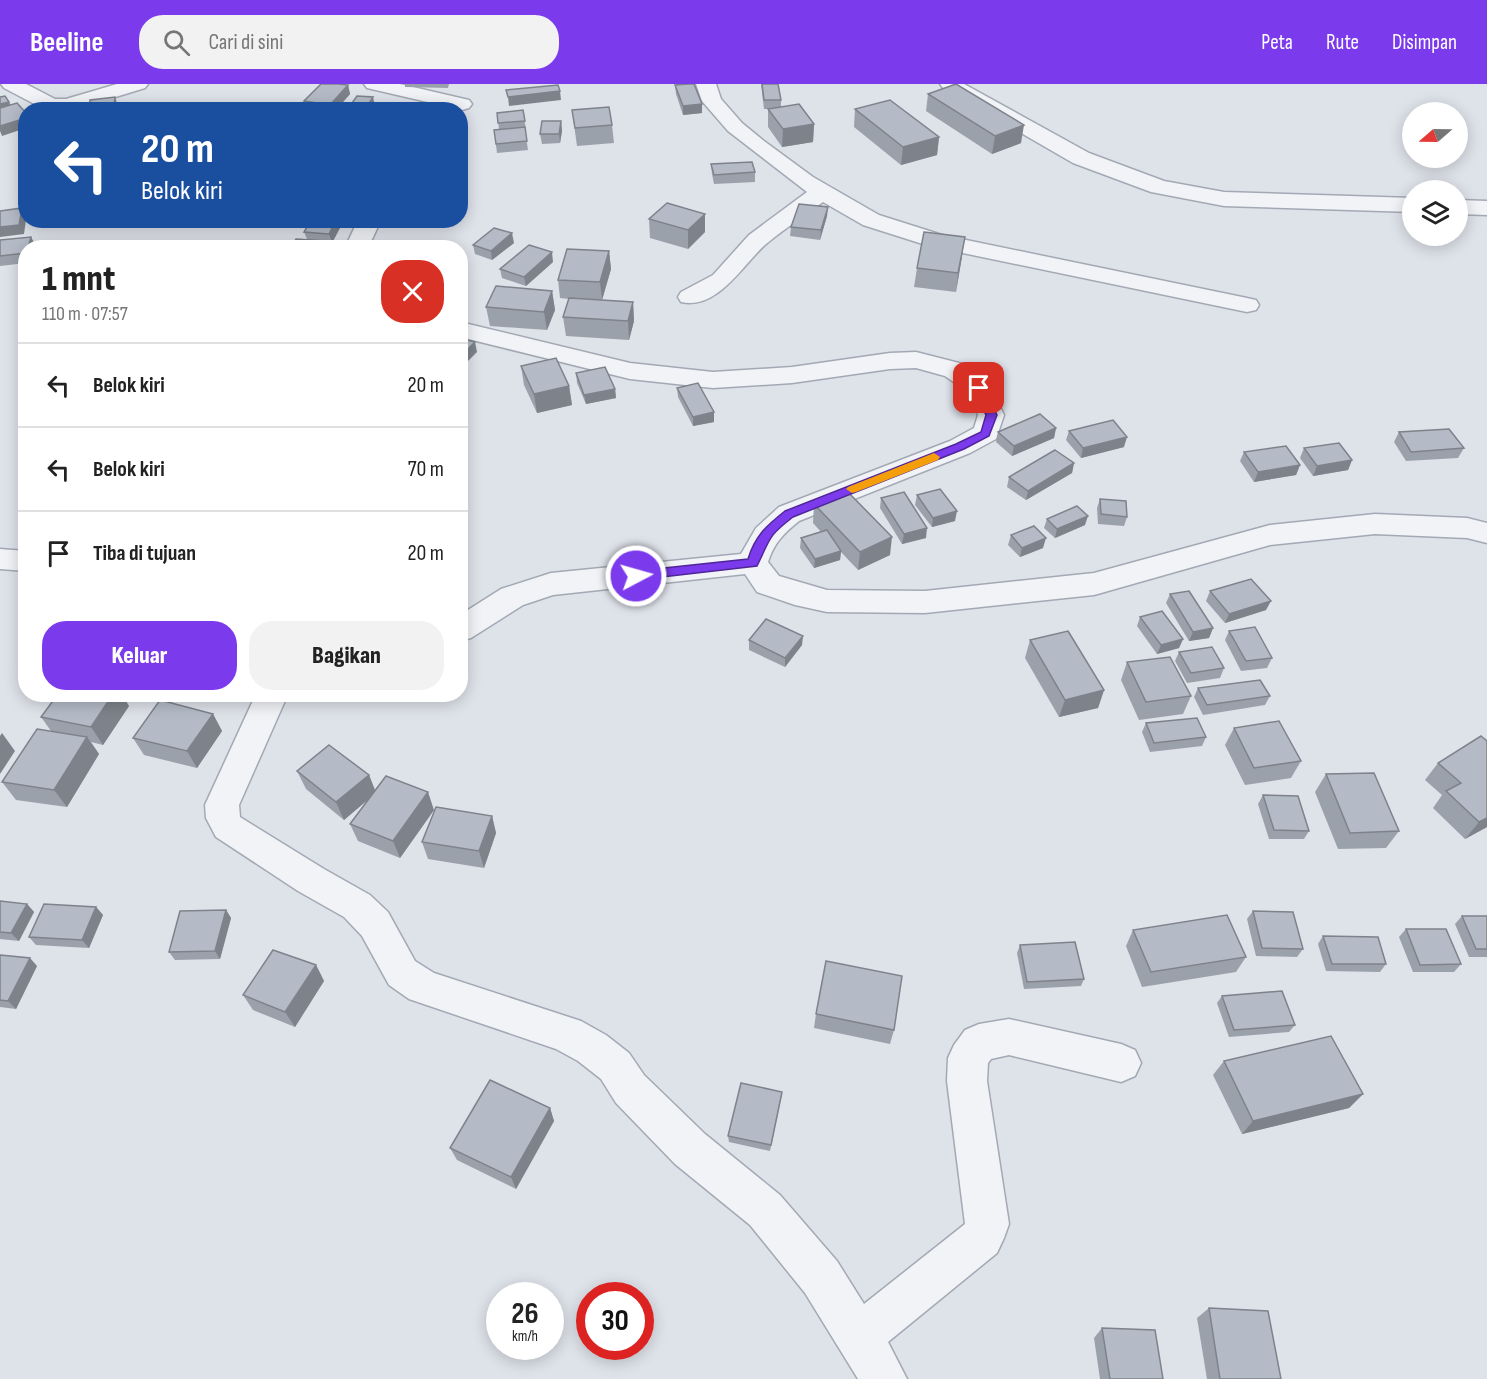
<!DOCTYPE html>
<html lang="id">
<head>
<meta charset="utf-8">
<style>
  :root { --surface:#fff; --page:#f2f2f2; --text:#222; --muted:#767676; --line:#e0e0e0; --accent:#7c3aed }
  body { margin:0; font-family:"Sofia Sans Condensed",sans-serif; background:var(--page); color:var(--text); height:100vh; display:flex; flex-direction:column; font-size:22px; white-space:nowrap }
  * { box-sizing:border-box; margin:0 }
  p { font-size:20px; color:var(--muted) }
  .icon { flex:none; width:33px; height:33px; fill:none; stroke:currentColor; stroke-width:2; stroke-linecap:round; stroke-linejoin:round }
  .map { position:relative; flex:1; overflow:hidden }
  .sheet { position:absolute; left:18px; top:156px; width:450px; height:462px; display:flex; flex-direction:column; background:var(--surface); border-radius:24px; box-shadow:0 3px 15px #0003 }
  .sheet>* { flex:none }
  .hud { position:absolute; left:18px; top:18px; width:450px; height:126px; border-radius:24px; box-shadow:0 3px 15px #0003; background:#1a4fa0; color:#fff; overflow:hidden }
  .needle { width:39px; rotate:250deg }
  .buttons { position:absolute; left:1402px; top:18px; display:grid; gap:12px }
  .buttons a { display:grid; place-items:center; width:66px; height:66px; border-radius:50%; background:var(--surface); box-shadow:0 3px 15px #0003; font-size:30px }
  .speed { position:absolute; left:486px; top:1198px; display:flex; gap:12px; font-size:30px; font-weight:700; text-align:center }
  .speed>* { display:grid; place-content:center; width:78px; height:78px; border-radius:50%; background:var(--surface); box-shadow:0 3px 15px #0003; line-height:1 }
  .speed small { font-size:15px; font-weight:400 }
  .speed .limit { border:9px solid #d22; background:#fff; color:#111 }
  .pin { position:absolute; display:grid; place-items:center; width:51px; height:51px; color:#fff; margin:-26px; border-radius:12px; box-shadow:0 3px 9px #0006 }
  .me { position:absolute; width:66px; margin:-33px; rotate:84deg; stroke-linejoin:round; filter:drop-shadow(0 0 4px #0008) }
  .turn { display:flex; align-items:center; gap:21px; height:126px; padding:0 24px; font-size:27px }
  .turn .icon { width:78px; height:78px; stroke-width:2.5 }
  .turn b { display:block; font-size:42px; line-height:51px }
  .round { display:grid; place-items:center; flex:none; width:63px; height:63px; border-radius:24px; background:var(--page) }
  .summary { display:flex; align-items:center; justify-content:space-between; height:102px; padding:0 24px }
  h1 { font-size:36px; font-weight:800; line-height:45px }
  .button { display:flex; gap:12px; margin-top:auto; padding:12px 24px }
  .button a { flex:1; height:69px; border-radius:24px; background:var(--accent); color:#fff; font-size:24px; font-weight:800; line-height:69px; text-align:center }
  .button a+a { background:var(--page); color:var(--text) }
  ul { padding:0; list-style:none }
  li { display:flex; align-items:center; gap:18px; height:84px; padding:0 24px; border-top:2px solid var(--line) }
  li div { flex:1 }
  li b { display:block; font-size:22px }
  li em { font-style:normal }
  header { display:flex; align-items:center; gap:36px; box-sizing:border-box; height:84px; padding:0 30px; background:var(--accent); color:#fff }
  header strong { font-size:28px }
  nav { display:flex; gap:33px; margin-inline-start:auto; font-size:21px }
  .search { width:420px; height:54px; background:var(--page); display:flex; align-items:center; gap:15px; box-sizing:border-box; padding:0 21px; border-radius:24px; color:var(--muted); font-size:22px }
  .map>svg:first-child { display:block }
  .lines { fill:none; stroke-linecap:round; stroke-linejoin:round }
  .minor-casing { stroke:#a3a9b4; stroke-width:3 }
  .minor { fill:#f1f3f7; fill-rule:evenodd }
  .wall { fill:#9ba1ab }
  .shaded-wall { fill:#7e838b }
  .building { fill:#b4bbc7; stroke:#7e838b; stroke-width:1.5 }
  .route { fill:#7c3aed; stroke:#51269a; stroke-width:1.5 }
  .slow { fill:#f59e0b }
</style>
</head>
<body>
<header>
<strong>Beeline</strong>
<div class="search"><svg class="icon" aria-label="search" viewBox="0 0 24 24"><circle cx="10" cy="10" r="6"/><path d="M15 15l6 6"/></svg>Cari di sini</div>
<nav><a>Peta</a><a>Rute</a><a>Disimpan</a></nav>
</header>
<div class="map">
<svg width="1487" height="1295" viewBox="0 0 1487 1295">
  <rect width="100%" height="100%" fill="#dee2e9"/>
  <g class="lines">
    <defs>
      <g id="minor">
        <polygon points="1,0 26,0 55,15 66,15 117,0 148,0 145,4 73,26 44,25 4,4"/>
        <polygon points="364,0 400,0 469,16 472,20 469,24 462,26 367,4"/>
        <path d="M696,0H716L721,15L742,39L764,57L813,93L879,131L942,151L1247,214L1256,216L1259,221L1256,226L1247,228L929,162L863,141L823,118C804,132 784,145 766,160C744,179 717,227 681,218L678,213L681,208L713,191L749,151L807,108L728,47L702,17Z"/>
        <polygon points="940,0 964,0 1089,69 1164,97 1224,108 1413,114 1413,128 1224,122 1151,108 1073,79 943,4"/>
        <polygon points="1458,116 1487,117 1487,131 1458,130"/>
        <polygon points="358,136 381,136 368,164 345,164"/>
        <path d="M460,238L630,279L713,288L792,283L890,269L916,268L963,280L988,298L1004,331L996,355L970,369L799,437C784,449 774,459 768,478L779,492L827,506L925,507L1094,489L1270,441L1375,430L1467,434L1487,439V459L1467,454L1375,450L1270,461L1094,511L925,529L827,528L795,521L757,508L745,490L553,511L523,521L471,554L460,557V531L501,505L551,489L741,470L756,444L779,423L950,357L974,344L978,331L968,308L945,292L916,284L890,285L792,299L713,304L630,295L460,253Z"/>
        <polygon points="0,465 26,467 26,487 0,485"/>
        <polygon points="256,610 288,610 239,721 240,733 324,785 370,811 388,828 415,877 434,889 581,937 606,951 629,969 644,991 705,1050 780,1111 837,1177 864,1220 965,1140 947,997 948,974 954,961 965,946 979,940 1009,935 1121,960 1135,966 1141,979 1135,992 1121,998 1009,971 991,975 988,979 987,997 1009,1140 1004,1154 997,1169 888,1258 907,1295 858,1295 805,1209 750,1141 675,1080 616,1019 601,995 578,977 556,965 409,915 389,901 362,852 344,833 298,807 216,753 206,734 205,721"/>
      </g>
    </defs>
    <use href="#minor" class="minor-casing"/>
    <use href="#minor" class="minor"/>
  </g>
  <g class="wall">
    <polygon points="405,0 449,0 448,4 405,3"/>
    <polygon points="761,0 781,16 781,23 814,40 813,58 782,63 768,43 768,25 764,25"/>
    <polygon points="348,1 350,10 336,26 306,26 304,17"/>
    <polygon points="675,1 702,20 702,29 683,31 676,10"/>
    <polygon points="928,10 1021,59 992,70 926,27"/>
    <polygon points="855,25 939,53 937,71 901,81 854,43"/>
    <polygon points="523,26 526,46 525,46 528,66 497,69 494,46 499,45 497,29"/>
    <polygon points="572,26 612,41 614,59 577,62"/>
    <polygon points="561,37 562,47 560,59 542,60 540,50"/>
    <polygon points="711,80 755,88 755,98 714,100 712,90"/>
    <polygon points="827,132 820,156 790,152 791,143"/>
    <polygon points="649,135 705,148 688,165 650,154"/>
    <polygon points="311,136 341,136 342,140 332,159 325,159 307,155 304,148"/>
    <polygon points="395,136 430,136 427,141 395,139"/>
    <polygon points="0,156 36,162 35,164 26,164 26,179 0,182"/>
    <polygon points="514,159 492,176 475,170 473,161"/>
    <polygon points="609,167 611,185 602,216 633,218 634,237 629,256 566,252 563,233 569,215 560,214 558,196"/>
    <polygon points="962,172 956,208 914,203 917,184"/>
    <polygon points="553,178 526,202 502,194 500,185"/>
    <polygon points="552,207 555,226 547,246 490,242 486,223"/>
    <polygon points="521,282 569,302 572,321 537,329 524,301"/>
    <polygon points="576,289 615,305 616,314 586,320 577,299"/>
    <polygon points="677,304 714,328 714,338 693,342 678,313"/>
    <polygon points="1056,344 1054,354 1012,372 996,358 998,348"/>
    <polygon points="1069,347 1124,363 1081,374 1066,356"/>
    <polygon points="1399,348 1464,364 1458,374 1406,377 1394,358"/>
    <polygon points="1304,364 1352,376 1348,386 1313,392 1300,374"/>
    <polygon points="1244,368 1300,381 1296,391 1254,398 1240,377"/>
    <polygon points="1074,379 1072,389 1026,416 1007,403 1009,393"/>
    <polygon points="917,411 955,437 932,443 915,421"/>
    <polygon points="881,414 926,454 902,460 880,424"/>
    <polygon points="1100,415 1127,433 1124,442 1098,440 1097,424"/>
    <polygon points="814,420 890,471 858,486 841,468 840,476 814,484 800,464 801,454 821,448 813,439"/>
    <polygon points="1047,435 1085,441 1055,454 1044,444"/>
    <polygon points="1011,451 1043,464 1020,473 1008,461"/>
    <polygon points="1210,507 1266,526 1225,539 1206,517"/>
    <polygon points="1170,510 1213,544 1209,554 1189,557 1166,519"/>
    <polygon points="1140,533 1183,555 1179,564 1157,570 1137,542"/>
    <polygon points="1229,547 1272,574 1267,584 1241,587 1225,556"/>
    <polygon points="749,556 802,561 785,583 749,566"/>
    <polygon points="1030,556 1104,606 1098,624 1059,633 1025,574"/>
    <polygon points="1179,568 1224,584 1220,594 1187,599 1175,577"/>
    <polygon points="1127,578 1191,612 1183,630 1139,636 1121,596"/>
    <polygon points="1198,604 1270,612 1265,621 1203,631 1194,613"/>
    <polygon points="129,622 103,661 91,658 99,670 67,723 16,716 2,698 51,647 41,633"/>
    <polygon points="213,630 222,647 197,684 144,671 133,654"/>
    <polygon points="1146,639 1206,653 1202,662 1150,668 1142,648"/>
    <polygon points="1234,644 1301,677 1291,694 1245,701 1225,661"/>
    <polygon points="1487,657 1487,743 1465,755 1433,724 1442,711 1425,696 1438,679"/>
    <polygon points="297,687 369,691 375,706 434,726 400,774 358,757 350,740 369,714 344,736 306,705"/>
    <polygon points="1326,690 1399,747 1386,764 1338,765 1315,708"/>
    <polygon points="1263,711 1309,747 1304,755 1269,755 1258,720"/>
    <polygon points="492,732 496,749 484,784 428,775 422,758"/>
    <polygon points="0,817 27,820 34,828 19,857 0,855"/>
    <polygon points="96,823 103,831 89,864 36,861 29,853"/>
    <polygon points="226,826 231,834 220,875 175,876 169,868"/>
    <polygon points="1253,827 1303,865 1297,873 1256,872 1247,835"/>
    <polygon points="1462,832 1487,832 1487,873 1469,873 1455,840"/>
    <polygon points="1406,845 1461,880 1454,888 1413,888 1399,853"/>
    <polygon points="1133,846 1246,873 1236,888 1142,903 1126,862"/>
    <polygon points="1323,852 1386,880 1380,888 1326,887 1318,860"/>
    <polygon points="1020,861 1084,895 1081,902 1024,905 1017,869"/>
    <polygon points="0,871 37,882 16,925 0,923"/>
    <polygon points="316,881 324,897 295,943 253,926 243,911"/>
    <polygon points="1222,912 1295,941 1289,948 1229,953 1217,919"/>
    <polygon points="816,930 894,946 890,960 814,944"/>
    <polygon points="1224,977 1363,1010 1349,1024 1242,1050 1213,991"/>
    <polygon points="782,1008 781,1015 770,1067 729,1058 728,1052"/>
    <polygon points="550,1024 554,1037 516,1105 457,1076 450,1064"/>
    <polygon points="1209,1224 1281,1295 1207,1295 1197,1234"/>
    <polygon points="1102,1244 1163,1295 1100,1295 1094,1254"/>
  </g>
  <g class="shaded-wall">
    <polygon points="348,1 350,10 336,26 331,26 330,21"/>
    <polygon points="560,7 561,16 509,22 508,13"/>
    <polygon points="115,13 118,22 118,26 92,26"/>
    <polygon points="373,13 375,22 373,26 365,26"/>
    <polygon points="9,18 14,27 0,30 0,20"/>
    <polygon points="702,20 702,29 683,31 683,22"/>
    <polygon points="26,34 26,44 2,52 0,47 0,42"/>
    <polygon points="561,37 562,47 560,59 559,50"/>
    <polygon points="814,40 813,58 782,63 783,45"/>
    <polygon points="1024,41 1021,59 992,70 995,52"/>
    <polygon points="939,53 937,71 901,81 903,63"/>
    <polygon points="828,123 827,132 820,156 821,146"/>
    <polygon points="22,124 26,132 26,136 24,150 0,153 0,143"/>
    <polygon points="705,130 705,148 688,165 688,146"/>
    <polygon points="336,136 341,136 342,140 332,159 329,150"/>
    <polygon points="512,149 514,159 492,176 491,167"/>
    <polygon points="31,153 36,162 35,164 28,164"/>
    <polygon points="965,153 962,172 956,208 958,189"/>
    <polygon points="325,157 327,164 321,164"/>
    <polygon points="609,167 611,185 602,216 600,198"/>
    <polygon points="552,168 553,178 526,202 524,193"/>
    <polygon points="552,207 555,226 547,246 544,228"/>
    <polygon points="633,218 634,237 629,256 628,237"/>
    <polygon points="475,258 477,268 462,283 460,273"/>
    <polygon points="569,302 572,321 537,329 534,310"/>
    <polygon points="615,305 616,314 586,320 584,311"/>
    <polygon points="714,328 714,338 693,342 693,333"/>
    <polygon points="1056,344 1054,354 1012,372 1014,362"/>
    <polygon points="1127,353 1124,363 1081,374 1083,364"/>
    <polygon points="1352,376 1348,386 1313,392 1317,382"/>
    <polygon points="1074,379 1072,389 1026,416 1028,407"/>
    <polygon points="1300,381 1296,391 1254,398 1258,388"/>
    <polygon points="957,427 955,437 932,443 933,434"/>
    <polygon points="1088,432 1085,441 1055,454 1057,445"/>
    <polygon points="927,444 926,454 902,460 904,450"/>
    <polygon points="892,453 890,471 858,486 860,468"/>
    <polygon points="1046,454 1043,464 1020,473 1022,464"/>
    <polygon points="841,467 840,476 814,484 815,475"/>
    <polygon points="1271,517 1266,526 1225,539 1229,530"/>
    <polygon points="1213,544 1209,554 1189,557 1193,548"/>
    <polygon points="803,552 802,561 785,583 785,574"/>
    <polygon points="1183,555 1179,564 1157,570 1161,561"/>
    <polygon points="1104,606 1098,624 1059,633 1065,616"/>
    <polygon points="113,610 122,610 129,622 103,661 91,643"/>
    <polygon points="213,630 222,647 197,684 187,667"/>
    <polygon points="2,649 15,667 0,690 0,652"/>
    <polygon points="87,653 99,670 67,723 54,706"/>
    <polygon points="369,691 376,709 344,736 336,718"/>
    <polygon points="428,708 434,726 400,774 393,757"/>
    <polygon points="492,732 496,749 484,784 479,767"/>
    <polygon points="1487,734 1487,743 1465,755 1479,738"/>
    <polygon points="27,820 34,828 19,857 11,849"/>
    <polygon points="96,823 103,831 89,864 82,856"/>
    <polygon points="226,826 231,834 220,875 215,867"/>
    <polygon points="30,874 37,882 16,925 8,917"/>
    <polygon points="316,881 324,897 295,943 285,928"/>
    <polygon points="1363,1010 1349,1024 1242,1050 1253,1037"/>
    <polygon points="550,1024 554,1037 516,1105 511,1093"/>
  </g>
  <g class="building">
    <polygon points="321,0 338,0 348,1 330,21 304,17"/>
    <polygon points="689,0 694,0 702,20 683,22 675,1"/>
    <polygon points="762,0 778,0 781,16 764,16"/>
    <polygon points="956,0 1024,41 995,52 928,10"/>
    <polygon points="558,1 560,7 508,13 506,6"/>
    <polygon points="5,12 9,18 0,20 0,13"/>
    <polygon points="357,12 373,13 365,26 347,26"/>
    <polygon points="115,13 114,23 89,26 90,16"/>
    <polygon points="890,16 939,53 903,63 855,25"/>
    <polygon points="17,19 26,29 26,34 0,42 0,24"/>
    <polygon points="799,20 814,40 783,45 768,25"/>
    <polygon points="138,22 139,26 114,26"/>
    <polygon points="394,23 401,26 390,26"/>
    <polygon points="609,23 612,41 575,44 572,26"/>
    <polygon points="523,26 525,37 498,39 497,29"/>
    <polygon points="542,37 561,37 559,50 540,50"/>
    <polygon points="525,43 527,57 496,60 494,46"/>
    <polygon points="752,78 755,88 714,91 711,80"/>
    <polygon points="667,119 705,130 688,146 649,135"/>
    <polygon points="799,120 828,123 821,146 791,143"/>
    <polygon points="22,124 19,141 0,143 0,127"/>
    <polygon points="311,136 336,136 329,150 304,148"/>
    <polygon points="494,144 512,149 491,167 473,161"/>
    <polygon points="924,148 965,153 958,189 917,184"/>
    <polygon points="31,153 28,164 26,164 26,169 0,172 0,156"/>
    <polygon points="296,155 325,157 321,164 291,164"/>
    <polygon points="529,161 552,168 524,193 500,185"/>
    <polygon points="567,165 609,167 600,198 558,196"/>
    <polygon points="496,202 552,207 544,228 486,223"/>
    <polygon points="569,214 633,218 628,237 563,233"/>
    <polygon points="460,254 475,258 460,273"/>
    <polygon points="556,274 569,302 534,310 521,282"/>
    <polygon points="605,283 615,305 584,311 576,289"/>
    <polygon points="698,299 714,328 693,333 677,304"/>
    <polygon points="1040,330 1056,344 1014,362 998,348"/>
    <polygon points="1113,336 1127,353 1083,364 1069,347"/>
    <polygon points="1449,345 1464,364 1411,368 1399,348"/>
    <polygon points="1339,359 1352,376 1317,382 1304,364"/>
    <polygon points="1286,362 1300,381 1258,388 1244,368"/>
    <polygon points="1055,366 1074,379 1028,407 1009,393"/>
    <polygon points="940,405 957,427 933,434 917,411"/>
    <polygon points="846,406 892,453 860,468 814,420"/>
    <polygon points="904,408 927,444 904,450 881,414"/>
    <polygon points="1100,415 1126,417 1127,433 1101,430"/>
    <polygon points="1077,422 1088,432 1057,445 1047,435"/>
    <polygon points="1034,442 1046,454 1022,464 1011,451"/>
    <polygon points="827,446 841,467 815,475 801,454"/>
    <polygon points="1251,495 1271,517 1229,530 1210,507"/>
    <polygon points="1189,507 1213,544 1193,548 1170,510"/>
    <polygon points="1162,527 1183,555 1161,561 1140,533"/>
    <polygon points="766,535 803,552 785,574 749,556"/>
    <polygon points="1255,543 1272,574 1246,577 1229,547"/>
    <polygon points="1068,547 1104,606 1065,616 1030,556"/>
    <polygon points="1212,563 1224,584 1191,589 1179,568"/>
    <polygon points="1170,573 1191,612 1146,618 1127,578"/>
    <polygon points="1260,596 1270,612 1207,621 1198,604"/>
    <polygon points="58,610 113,610 91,643 41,633"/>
    <polygon points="160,616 213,630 187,667 133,654"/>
    <polygon points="1197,634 1206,653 1154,659 1146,639"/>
    <polygon points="1279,637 1301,677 1254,684 1234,644"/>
    <polygon points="37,645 87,653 54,706 2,698"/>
    <polygon points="1481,652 1487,657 1487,734 1479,738 1446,707 1461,699 1438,679"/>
    <polygon points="329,661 369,691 336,718 297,687"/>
    <polygon points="1374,689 1399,747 1350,749 1326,690"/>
    <polygon points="386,692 428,708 393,757 350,740"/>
    <polygon points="1263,711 1298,712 1309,747 1274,746"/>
    <polygon points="436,723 492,732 479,767 422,758"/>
    <polygon points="0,817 27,820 11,849 0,848"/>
    <polygon points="44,820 96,823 82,856 29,853"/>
    <polygon points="226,826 215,867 169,868 180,827"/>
    <polygon points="1253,827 1293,828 1303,865 1262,864"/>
    <polygon points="1227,831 1246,873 1151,888 1133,846"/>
    <polygon points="1462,832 1487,832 1487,865 1476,865"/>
    <polygon points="1406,845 1446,845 1461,880 1420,881"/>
    <polygon points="1323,852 1378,853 1386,880 1332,880"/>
    <polygon points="1075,858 1084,895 1027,898 1020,861"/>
    <polygon points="273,866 316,881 285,928 243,911"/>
    <polygon points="0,871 30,874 8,917 0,916"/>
    <polygon points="826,877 902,892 894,946 816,930"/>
    <polygon points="1282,907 1295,941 1234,946 1222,912"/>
    <polygon points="1331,952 1363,1010 1253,1037 1224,977"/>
    <polygon points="490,996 550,1024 511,1093 450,1064"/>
    <polygon points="741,999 782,1008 771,1061 728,1052"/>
    <polygon points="1209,1224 1268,1227 1281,1295 1220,1295"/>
    <polygon points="1102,1244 1155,1246 1163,1295 1110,1295"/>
  </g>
  <path class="route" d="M979,301L984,304L997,331L989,352L964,365L793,433C767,453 771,454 757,482L636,496L630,492L636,487L748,475C755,452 766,442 785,427L956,360L981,348L986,331L973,304Z"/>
  <polygon class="slow" points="934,369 940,373 938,376 856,408 852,409 846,405 848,403"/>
</svg>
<div class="buttons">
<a><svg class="needle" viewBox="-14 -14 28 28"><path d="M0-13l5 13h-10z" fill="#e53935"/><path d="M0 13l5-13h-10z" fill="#767676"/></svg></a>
<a><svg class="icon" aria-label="layers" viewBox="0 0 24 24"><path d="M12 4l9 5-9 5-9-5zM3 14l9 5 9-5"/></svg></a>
</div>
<div class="speed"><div>26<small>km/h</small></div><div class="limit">30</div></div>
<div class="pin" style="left:979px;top:304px;background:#d93025"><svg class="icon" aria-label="arrive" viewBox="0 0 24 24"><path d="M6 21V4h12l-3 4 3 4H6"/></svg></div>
<svg class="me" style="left:636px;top:492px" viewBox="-20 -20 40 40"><circle r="17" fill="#7c3aed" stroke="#fff" stroke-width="3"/><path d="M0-11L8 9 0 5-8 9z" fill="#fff"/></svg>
<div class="hud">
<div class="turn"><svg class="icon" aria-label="left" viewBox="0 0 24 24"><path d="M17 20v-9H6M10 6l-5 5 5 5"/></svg><div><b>20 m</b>Belok kiri</div></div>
</div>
<section class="sheet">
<div class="summary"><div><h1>1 mnt</h1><p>110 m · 07:57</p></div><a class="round" style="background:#d93025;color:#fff"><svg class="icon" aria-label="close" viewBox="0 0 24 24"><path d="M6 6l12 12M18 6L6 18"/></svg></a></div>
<ul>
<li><svg class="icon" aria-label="left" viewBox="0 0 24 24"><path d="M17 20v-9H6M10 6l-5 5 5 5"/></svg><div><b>Belok kiri</b></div><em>20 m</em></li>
<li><svg class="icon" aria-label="left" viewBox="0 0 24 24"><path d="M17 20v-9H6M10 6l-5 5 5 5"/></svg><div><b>Belok kiri</b></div><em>70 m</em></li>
<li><svg class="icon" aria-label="arrive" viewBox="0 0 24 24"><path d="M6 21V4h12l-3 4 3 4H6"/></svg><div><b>Tiba di tujuan</b></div><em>20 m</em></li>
</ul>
<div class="button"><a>Keluar</a><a>Bagikan</a></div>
</section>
</div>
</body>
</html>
